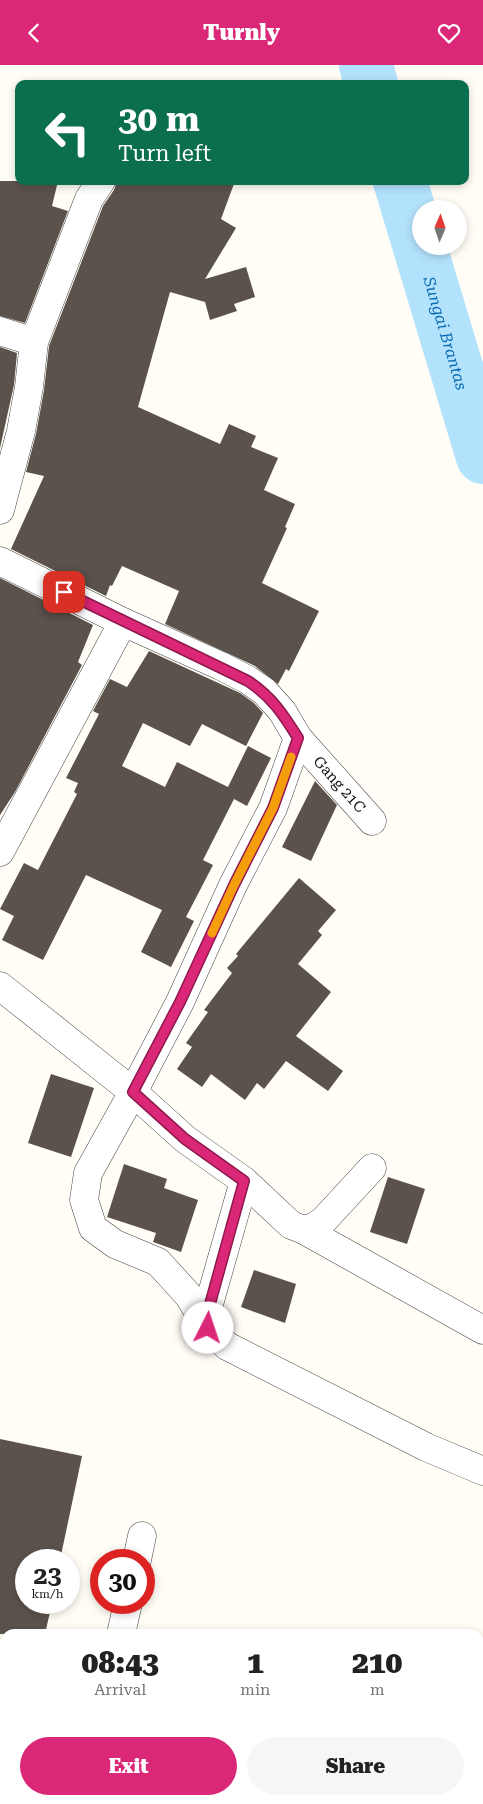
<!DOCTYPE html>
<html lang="en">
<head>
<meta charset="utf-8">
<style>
  :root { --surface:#fff; --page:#f6f6f6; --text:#222; --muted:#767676; --accent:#db2777 }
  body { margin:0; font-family:"Roboto Serif",serif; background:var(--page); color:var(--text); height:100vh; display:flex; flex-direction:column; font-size:19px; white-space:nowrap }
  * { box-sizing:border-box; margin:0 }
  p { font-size:16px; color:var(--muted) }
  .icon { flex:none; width:28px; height:28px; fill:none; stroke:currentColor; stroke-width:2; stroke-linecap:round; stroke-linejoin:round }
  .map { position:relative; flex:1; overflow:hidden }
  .sheet { position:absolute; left:0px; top:1564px; width:484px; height:176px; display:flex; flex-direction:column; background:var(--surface); border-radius:15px 15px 0 0; box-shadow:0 2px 8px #0003 }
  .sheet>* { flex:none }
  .guide { position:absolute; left:15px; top:15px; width:454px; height:105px; border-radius:10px; box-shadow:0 2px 8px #0003; background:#0b6e4f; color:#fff; overflow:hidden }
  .needle { width:32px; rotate:2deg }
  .tools { position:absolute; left:412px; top:135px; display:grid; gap:10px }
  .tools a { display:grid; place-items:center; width:55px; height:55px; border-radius:50%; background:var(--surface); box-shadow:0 2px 8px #0003; font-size:25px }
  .speed { position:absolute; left:15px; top:1484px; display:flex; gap:10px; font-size:25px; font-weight:700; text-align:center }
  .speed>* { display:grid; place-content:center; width:65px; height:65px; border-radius:50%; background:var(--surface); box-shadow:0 2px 8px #0003; line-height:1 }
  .speed small { font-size:12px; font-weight:400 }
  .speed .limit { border:8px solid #d22; background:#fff; color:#111 }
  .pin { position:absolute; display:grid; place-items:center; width:42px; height:42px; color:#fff; margin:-21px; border-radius:10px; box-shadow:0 2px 8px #0006 }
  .me { position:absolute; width:55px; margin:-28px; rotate:4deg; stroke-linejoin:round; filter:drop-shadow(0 0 4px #0008) }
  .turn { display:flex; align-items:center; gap:18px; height:105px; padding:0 20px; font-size:22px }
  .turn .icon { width:65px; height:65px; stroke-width:2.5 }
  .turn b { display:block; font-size:35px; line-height:42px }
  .eta { display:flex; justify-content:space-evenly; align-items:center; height:85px; text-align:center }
  .eta b { font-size:30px; font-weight:800; line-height:35px }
  .action { display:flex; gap:10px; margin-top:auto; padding:10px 20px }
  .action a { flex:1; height:58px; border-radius:30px; background:var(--accent); color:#fff; font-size:20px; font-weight:800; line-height:58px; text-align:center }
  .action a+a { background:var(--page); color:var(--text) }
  header { display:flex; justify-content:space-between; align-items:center; height:65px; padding:0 20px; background:var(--accent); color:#fff; font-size:22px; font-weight:800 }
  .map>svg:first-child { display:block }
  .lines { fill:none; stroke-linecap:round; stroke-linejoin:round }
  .river { stroke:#b3e2fd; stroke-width:54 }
  .building { fill:#5b524c }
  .minor-casing { stroke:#444; stroke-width:29 }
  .minor { stroke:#fff; stroke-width:28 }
  .route-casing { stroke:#8e194d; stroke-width:12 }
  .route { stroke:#db2777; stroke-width:9 }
  .slow { stroke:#f59e0b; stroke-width:9 }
  .labels { text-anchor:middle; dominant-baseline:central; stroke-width:5; stroke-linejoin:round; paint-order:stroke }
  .street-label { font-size:15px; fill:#111; stroke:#fff }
  .water-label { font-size:16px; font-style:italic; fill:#0a6bb3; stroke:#fff }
</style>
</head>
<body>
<header><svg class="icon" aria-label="back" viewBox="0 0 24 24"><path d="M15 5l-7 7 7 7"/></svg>Turnly<svg class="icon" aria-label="heart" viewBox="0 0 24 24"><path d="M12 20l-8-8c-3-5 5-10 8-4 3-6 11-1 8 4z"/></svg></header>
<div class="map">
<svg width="483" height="1739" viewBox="0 0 483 1739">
  <rect width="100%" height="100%" fill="#fffdf5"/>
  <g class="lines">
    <g class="river">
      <polyline points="366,0 371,19"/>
      <path id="s1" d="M400,116L483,392"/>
    </g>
  </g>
  <g class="building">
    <polygon points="0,116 58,116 52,141 68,146 25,258 0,251"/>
    <polygon points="117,116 235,116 221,154 236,163 205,214 246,202 255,232 234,239 237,246 210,255 205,237 170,227 138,342 220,379 229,359 256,371 251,382 278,393 264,425 295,439 285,462 287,463 262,518 319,546 289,606 286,604 278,619 255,601 165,559 179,526 122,501 112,521 110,520 106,531 11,484 44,411 26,407 36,369 44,325 49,281 103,141 114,125"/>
    <polygon points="0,282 17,288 14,320 0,383"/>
    <polygon points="0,513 93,560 78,597 82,600 15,727 0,750"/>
    <polygon points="149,586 240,628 254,638 263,648 246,681 202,659 190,681 143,658 122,701 165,722 177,697 228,722 248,681 271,693 247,741 234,734 203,795 213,800 186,852 194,856 171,902 141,887 162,845 86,810 43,895 2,875 14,851 0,844 24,798 38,805 77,729 74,727 78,718 66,713 99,649 93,646 110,614 127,622"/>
    <polygon points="315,716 337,740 311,796 282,782"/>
    <polygon points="299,813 336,845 318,866 322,870 298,899 331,927 296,971 343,1006 328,1026 286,996 264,1024 257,1018 245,1035 211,1009 202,1022 177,1004 192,982 186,978 208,947 204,945 232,908 227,903 238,891 236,889"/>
    <polygon points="51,1009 94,1023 71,1092 28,1078"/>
    <polygon points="124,1099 167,1114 164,1123 198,1135 181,1187 153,1177 156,1168 107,1152"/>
    <polygon points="388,1112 425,1124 407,1179 370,1167"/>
    <polygon points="254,1205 296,1219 285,1258 241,1242"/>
    <polygon points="0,1374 82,1391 60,1495 26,1495 26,1538 52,1538 45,1569 0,1569"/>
  </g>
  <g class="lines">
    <defs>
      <g id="minor">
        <polyline points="0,266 34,277"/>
        <polyline points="0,445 21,366 29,322 34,277 89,134 101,116"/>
        <path id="s2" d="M0,496L123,557L221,601L248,615L264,626L282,646L298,673L372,756"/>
        <polyline points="0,787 123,557"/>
        <polyline points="0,921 133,1027 185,1074 244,1116 291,1160 304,1165 314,1162 323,1156 372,1103"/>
        <polyline points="244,1116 209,1239 208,1263 227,1281 426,1382 483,1406"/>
        <polyline points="304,1165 483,1265"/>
        <polyline points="208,1263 189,1231 158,1197 115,1179 93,1163 84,1135 88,1108 133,1027 180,937 233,820 273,743 298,673"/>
        <polyline points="137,1495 142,1471"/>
        <polyline points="121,1569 128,1538"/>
        <polyline points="85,1739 86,1735"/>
      </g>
    </defs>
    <use href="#minor" class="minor-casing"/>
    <use href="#minor" class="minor"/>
  </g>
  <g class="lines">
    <defs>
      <path id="route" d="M64,527L248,616C272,632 283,649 298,673L273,743L234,820L180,937L133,1027L185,1074L244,1116L210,1239L208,1263"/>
    </defs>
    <use href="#route" class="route-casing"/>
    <use href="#route" class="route"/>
    <polyline class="slow" points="212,868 234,820 273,743 291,692"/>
  </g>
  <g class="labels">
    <g class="street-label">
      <text stroke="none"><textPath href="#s2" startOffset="415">Gang 21C</textPath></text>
    </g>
    <g class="water-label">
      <text stroke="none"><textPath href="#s1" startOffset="159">Sungai Brantas</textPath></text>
    </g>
  </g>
</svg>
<div class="tools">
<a><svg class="needle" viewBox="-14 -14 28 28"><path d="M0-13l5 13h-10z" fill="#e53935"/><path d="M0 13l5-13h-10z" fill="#767676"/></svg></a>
</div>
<div class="speed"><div>23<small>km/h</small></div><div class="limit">30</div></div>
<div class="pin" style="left:64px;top:527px;background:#d93025"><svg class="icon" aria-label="arrive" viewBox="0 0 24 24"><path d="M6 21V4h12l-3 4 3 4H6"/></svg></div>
<svg class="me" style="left:208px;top:1263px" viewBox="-20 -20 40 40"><circle r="19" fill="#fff"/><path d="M0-13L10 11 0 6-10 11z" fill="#db2777"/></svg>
<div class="guide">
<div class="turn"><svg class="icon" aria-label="left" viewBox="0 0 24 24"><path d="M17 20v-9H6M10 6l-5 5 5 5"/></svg><div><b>30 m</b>Turn left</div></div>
</div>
<section class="sheet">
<div class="eta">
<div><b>08:43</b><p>Arrival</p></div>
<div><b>1</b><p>min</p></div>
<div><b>210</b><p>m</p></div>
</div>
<div class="action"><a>Exit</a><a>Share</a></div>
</section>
</div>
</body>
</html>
